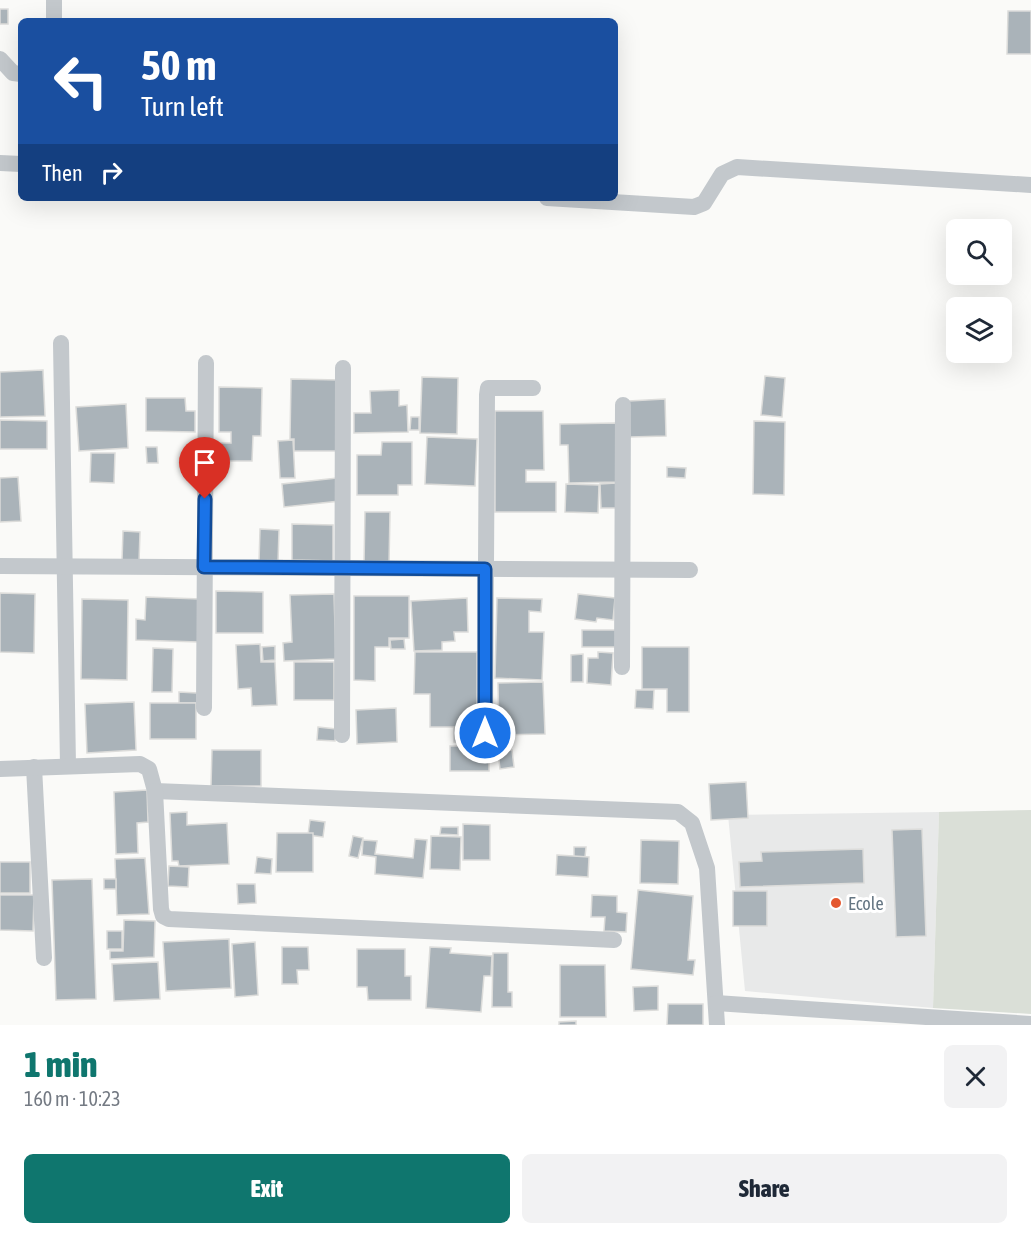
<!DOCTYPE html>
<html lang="en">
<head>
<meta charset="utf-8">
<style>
  :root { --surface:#fff; --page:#f2f2f3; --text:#1f2937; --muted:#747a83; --accent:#0f766e }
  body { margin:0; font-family:"Asap Condensed",sans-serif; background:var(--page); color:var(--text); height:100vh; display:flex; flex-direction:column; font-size:22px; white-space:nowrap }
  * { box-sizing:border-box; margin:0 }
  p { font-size:20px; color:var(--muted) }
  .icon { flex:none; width:33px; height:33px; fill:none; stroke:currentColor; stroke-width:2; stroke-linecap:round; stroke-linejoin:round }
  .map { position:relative; height:1025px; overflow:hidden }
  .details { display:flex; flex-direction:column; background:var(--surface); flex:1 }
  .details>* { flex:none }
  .hud { position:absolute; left:18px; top:18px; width:600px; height:183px; border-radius:9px; box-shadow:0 6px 24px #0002; background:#1a4fa0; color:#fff; overflow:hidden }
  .buttons { position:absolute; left:946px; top:219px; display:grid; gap:12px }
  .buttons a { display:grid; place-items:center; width:66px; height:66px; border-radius:9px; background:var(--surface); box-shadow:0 6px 24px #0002; font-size:30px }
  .pin { position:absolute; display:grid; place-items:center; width:51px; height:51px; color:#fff; margin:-62px -26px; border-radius:50% 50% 50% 0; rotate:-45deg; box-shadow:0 0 6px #0007 }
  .pin .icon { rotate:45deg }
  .me { position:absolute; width:66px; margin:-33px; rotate:0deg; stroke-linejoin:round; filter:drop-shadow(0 0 4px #0008) }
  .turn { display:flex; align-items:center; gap:21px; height:126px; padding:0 24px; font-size:27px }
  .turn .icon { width:78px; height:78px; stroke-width:2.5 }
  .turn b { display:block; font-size:42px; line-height:51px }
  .then { display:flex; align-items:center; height:57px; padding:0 24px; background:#0003; gap:12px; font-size:22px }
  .round { display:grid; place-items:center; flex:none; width:63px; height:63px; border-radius:9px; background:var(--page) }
  .headline { display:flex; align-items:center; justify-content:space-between; height:102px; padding:0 24px }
  h1 { font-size:36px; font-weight:800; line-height:45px; color:var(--accent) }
  .action { display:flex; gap:12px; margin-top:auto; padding:12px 24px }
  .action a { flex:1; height:69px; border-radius:9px; background:var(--accent); color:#fff; font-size:24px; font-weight:800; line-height:69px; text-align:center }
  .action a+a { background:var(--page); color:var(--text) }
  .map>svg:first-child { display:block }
  .built { fill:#e8e9e9 }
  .green { fill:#dadfd7 }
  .building { fill:#aab3b9; stroke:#dcdcda; stroke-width:1.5 }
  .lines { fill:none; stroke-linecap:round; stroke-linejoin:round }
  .minor { stroke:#c3c8cc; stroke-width:16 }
  .route-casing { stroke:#114b97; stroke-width:15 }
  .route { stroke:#1a73e8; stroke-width:10 }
  .poi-dot { fill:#e4572e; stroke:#fff; stroke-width:2 }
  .labels { text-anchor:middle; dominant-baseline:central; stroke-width:6; stroke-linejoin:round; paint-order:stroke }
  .poi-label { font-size:18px; fill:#657683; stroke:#fff; text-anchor:start }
</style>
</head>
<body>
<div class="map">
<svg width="1031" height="1025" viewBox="0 0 1031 1025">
  <rect width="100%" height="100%" fill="#fafaf8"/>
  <polygon class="built" points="939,812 933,1008 745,991 728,815"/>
  <polygon class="green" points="1031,810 1031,1014 933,1008 939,812"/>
  <g class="building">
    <rect x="0" y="9" width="8" height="15"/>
    <polygon points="1008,11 1031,11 1031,54 1007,54"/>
    <polygon points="43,370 45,416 0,417 0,372"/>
    <polygon points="765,376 785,378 782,417 761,415"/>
    <polygon points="422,377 458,378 457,434 420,433"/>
    <polygon points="291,379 340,380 339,451 294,451 294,439 290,439"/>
    <polygon points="219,387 262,388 261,436 253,436 252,461 219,461 220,443 231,443 231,432 219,432"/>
    <polygon points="399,390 399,406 407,405 408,432 354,433 354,413 371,413 370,391"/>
    <polygon points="146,398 185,398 186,411 195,411 195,432 146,431"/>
    <polygon points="665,399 666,436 630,437 629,401"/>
    <polygon points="126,404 128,448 79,451 76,407"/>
    <polygon points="495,411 543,411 544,470 526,470 526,482 556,482 556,512 495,512"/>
    <polygon points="411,417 419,417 419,430 410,430"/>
    <polygon points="0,420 47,421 47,449 0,449"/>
    <polygon points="754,421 785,422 784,495 753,494"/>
    <polygon points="616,423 617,482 569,483 568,445 560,445 560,424"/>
    <polygon points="427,437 477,439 475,486 425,484"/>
    <polygon points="293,440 295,478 280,478 278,441"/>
    <polygon points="382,442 412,442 412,485 398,485 398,495 357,495 357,455 381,455"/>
    <polygon points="146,447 157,447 158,463 147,463"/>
    <polygon points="91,453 115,453 114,483 90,482"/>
    <polygon points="667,467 686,468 685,478 667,477"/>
    <polygon points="18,477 21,521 0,522 0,478"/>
    <polygon points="337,478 340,501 284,507 282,484"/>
    <polygon points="616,483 617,508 601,508 600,484"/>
    <polygon points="566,484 599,485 598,513 565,512"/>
    <polygon points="365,512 390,512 389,564 364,564"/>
    <polygon points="292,524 333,525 333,561 292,560"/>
    <polygon points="260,529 279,530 278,562 259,562"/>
    <polygon points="123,531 140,532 139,562 122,561"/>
    <polygon points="216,591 263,592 263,633 216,633"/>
    <polygon points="0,593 35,594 34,653 0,652"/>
    <polygon points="334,594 336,659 284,661 283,643 292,642 290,595"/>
    <polygon points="578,594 615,598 613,620 597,618 596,622 575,619"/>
    <polygon points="354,596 409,596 409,638 389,638 389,647 375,647 375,681 354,680"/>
    <polygon points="146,597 200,599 199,642 136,640 136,619 145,620"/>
    <polygon points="467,598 468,632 454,632 455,641 442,642 442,650 414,651 411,601"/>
    <polygon points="497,598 542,599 541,612 529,611 529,632 544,632 542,680 495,678"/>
    <polygon points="82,599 128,600 127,680 81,679"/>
    <rect x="582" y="630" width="38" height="17"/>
    <polygon points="404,639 405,649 391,649 390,640"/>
    <polygon points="260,644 261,662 275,662 277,705 252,706 251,688 238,689 236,645"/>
    <polygon points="275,646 275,660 263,661 262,647"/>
    <polygon points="642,647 689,647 689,712 667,712 667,689 642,689"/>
    <polygon points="153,648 173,649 172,692 152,692"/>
    <polygon points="415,652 477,652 477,742 454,742 454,727 430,727 430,694 414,694"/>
    <polygon points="598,652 613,653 611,685 587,683 588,658 598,658"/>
    <polygon points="583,654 583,682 571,682 571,655"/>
    <rect x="294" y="662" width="40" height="38"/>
    <polygon points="543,682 545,734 499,735 498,683"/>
    <polygon points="636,690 654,690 653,709 635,708"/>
    <polygon points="179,692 197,693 197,703 179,703"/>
    <polygon points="134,702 136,750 87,753 85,704"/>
    <rect x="150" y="703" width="46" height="36"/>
    <polygon points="396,708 397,742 357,744 356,710"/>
    <polygon points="318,727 336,729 335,741 317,740"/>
    <rect x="450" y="746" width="39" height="25"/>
    <polygon points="212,750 261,750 261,786 211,786"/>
    <polygon points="512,750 514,767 500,769 498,752"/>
    <polygon points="746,782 748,818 711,820 709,784"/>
    <polygon points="147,790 148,822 137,823 138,853 116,854 114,792"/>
    <polygon points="187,812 187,825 227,823 229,864 179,866 178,861 172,861 170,813"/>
    <polygon points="310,820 325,822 323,837 308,835"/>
    <polygon points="463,824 490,825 490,860 463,860"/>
    <polygon points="441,827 458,827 458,835 440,834"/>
    <polygon points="922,829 926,936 896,937 892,830"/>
    <polygon points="277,833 313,833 313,872 276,872"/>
    <polygon points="353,836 363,838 358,858 349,856"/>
    <polygon points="431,836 461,837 460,870 430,869"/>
    <polygon points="415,839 427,840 423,878 375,874 376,857 362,855 363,840 377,841 375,854 413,858"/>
    <polygon points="641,840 679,841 678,884 640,883"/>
    <polygon points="574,847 586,847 585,857 574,857"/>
    <polygon points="863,849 864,883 740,887 739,862 762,861 761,852"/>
    <polygon points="557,855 589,857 588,877 556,875"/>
    <polygon points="257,857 272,859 271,874 255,873"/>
    <polygon points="145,858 149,914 117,915 115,859"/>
    <rect x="0" y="862" width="30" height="31"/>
    <polygon points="169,866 189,867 188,887 168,886"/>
    <polygon points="92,879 96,999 56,1000 52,880"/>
    <rect x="104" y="879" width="12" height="10"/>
    <polygon points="237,884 255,884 256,903 238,904"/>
    <polygon points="638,890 693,896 688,960 695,960 693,975 631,969"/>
    <rect x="733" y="891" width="34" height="35"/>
    <polygon points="0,895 34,895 33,931 0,930"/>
    <polygon points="592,895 617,896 617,912 627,913 626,932 604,931 605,917 591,917"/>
    <polygon points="124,920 155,921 154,957 110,959 110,951 123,951"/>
    <rect x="107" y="931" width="15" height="18"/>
    <polygon points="229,939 231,988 166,991 163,942"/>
    <polygon points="255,942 258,995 235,997 232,944"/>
    <polygon points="282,947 308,947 309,970 297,970 298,984 282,984"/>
    <polygon points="430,947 451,948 450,953 492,956 491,976 484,976 481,1012 426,1008"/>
    <polygon points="357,949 405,949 405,976 411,976 411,1000 368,1000 367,987 357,987"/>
    <polygon points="493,953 508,953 508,992 512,992 512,1007 492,1007"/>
    <polygon points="158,962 160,999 114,1001 112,964"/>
    <polygon points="560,965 605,965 606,1017 560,1017"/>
    <polygon points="658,986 658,1010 634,1011 633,987"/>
    <polygon points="668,1004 703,1004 703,1025 667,1025"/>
    <polygon points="576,1021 576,1025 559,1025 559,1022"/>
  </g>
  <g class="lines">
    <g class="minor">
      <polyline points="54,21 54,0"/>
      <polyline points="0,59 13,73 21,74"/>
      <polyline points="0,163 21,164"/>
      <polyline points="547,198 694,207 704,203 722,174 737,167 1031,185"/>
      <polyline points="61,343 68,766"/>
      <polyline points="0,566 690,570"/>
      <polyline points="622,667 623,405"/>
      <polyline points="204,708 206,363"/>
      <polyline points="485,733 487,395 488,388 533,388"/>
      <polyline points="342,735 343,368"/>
      <polyline points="34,767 44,958"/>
      <polyline points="0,769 140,764 149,769 155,791 678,812 692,823 707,868 717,1025"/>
      <polyline points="155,791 161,909 163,916 169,919 614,940"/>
      <polyline points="716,1003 1031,1024"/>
    </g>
  </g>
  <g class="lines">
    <defs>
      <polyline id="route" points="205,499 204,567 485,569 485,733"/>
    </defs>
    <use href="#route" class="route-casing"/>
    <use href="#route" class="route"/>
  </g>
  <circle class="poi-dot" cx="836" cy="903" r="6"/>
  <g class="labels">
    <g class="poi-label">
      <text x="848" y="903">Ecole</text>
    </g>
  </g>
</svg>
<div class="buttons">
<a><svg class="icon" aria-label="search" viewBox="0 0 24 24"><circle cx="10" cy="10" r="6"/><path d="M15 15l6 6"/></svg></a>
<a><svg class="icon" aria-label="layers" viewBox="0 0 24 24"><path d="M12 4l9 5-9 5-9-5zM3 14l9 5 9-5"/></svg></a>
</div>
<div class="pin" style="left:205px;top:499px;background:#d93025"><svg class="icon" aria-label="arrive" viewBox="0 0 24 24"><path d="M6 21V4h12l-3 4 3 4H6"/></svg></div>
<svg class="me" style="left:485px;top:733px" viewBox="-20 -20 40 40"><circle r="17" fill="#1a73e8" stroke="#fff" stroke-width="3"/><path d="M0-11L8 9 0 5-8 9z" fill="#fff"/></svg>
<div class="hud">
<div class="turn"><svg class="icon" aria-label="left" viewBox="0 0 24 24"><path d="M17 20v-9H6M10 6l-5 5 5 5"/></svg><div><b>50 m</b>Turn left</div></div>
<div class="then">Then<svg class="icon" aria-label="right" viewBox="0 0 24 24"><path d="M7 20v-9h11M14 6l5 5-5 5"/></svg></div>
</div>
</div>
<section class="details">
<div class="headline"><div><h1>1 min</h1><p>160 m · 10:23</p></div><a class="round"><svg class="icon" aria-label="close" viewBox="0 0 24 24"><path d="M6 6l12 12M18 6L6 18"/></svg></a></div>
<div class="action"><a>Exit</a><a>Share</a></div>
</section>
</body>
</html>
